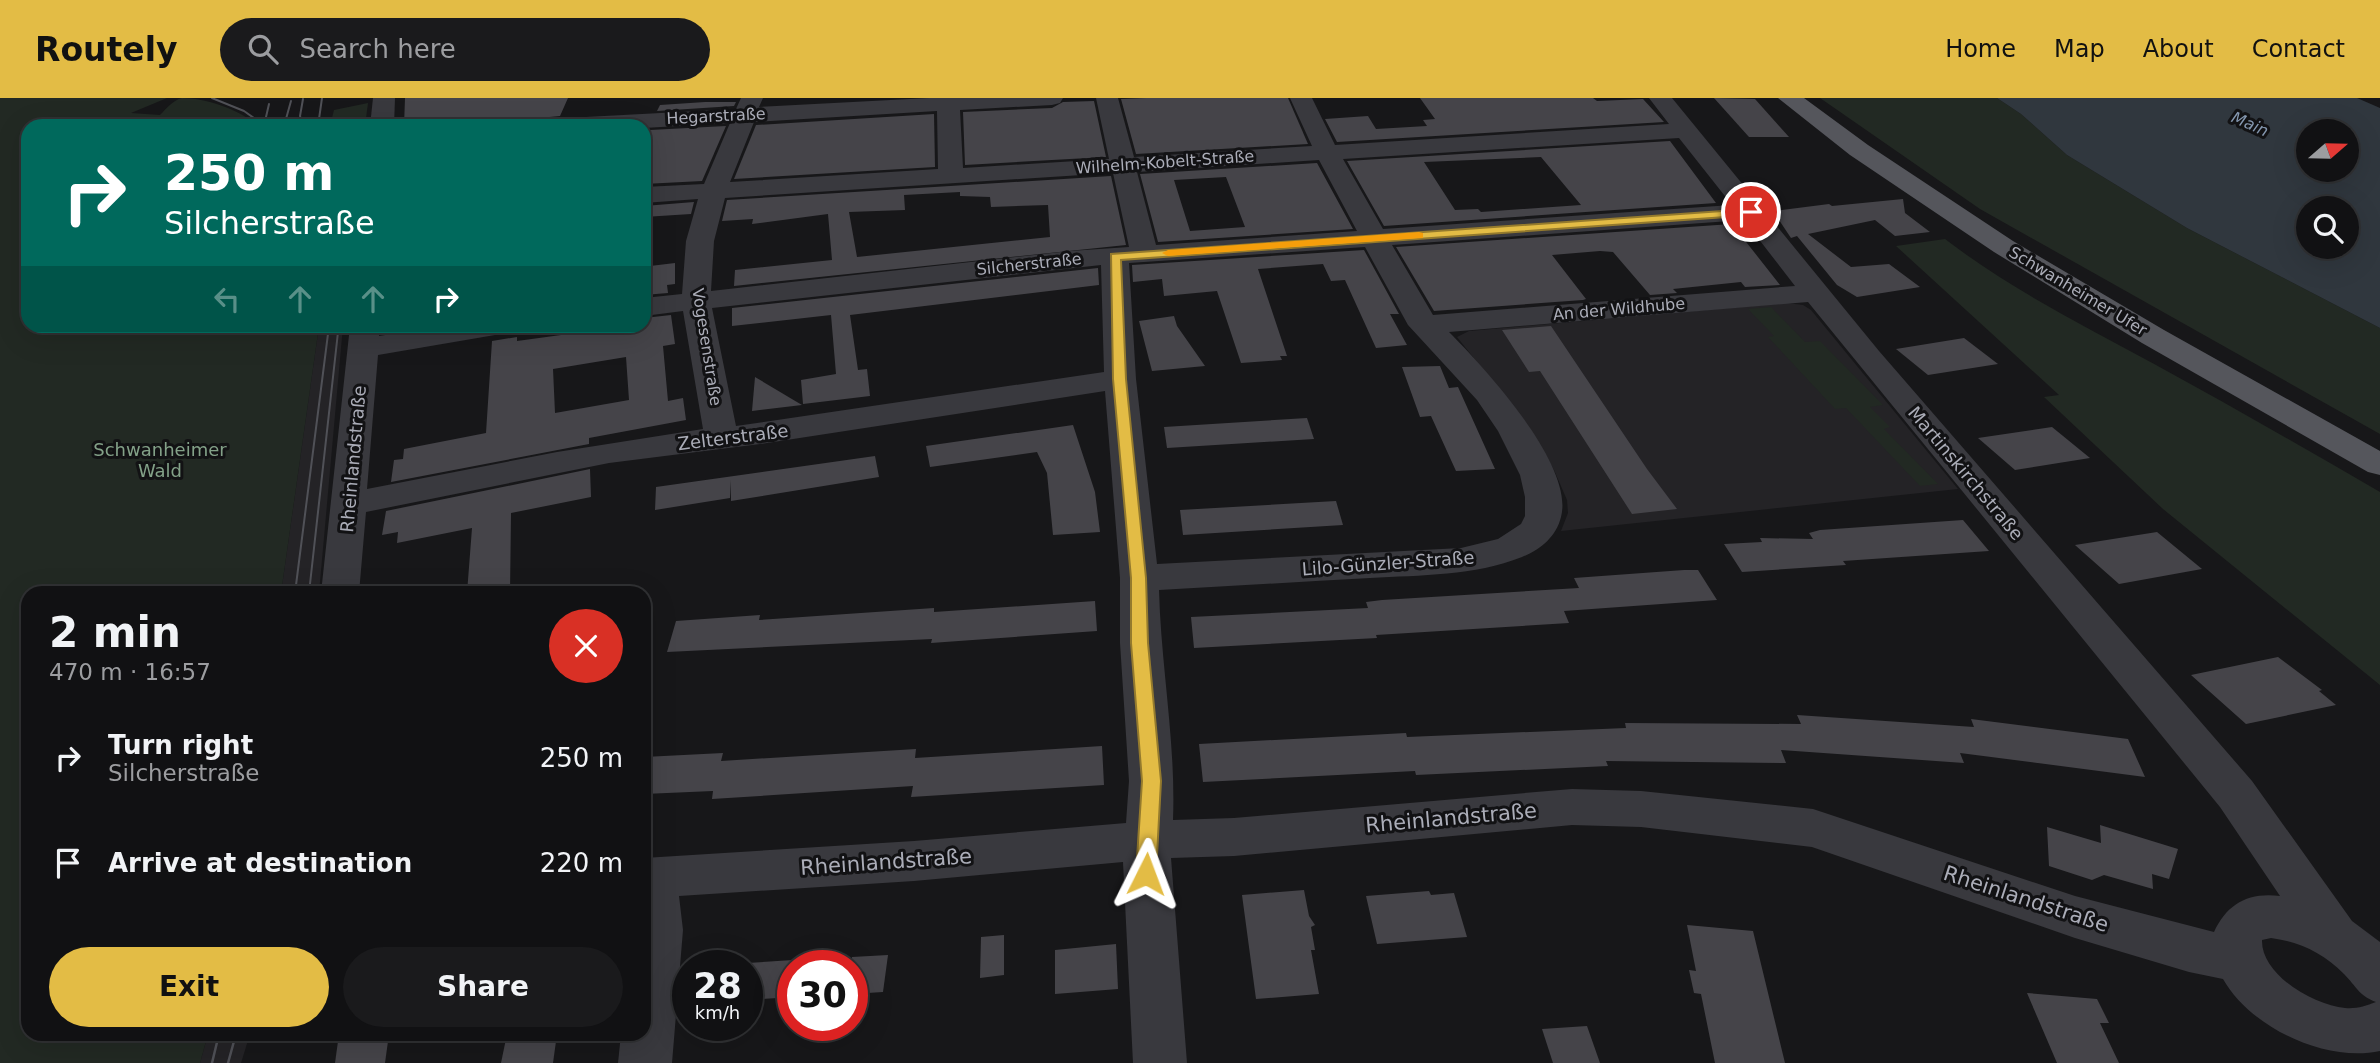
<!DOCTYPE html>
<html lang="en">
<head>
<meta charset="utf-8">
<style>
  :root { --surface:#111113; --page:#1a1a1c; --text:#f1f3f6; --muted:#9c9da0; --line:#303133; --accent:#e3bc45 }
  body { margin:0; font-family:"DejaVu Sans",sans-serif; background:var(--page); color:var(--text); height:100vh; display:flex; flex-direction:column; font-size:26px; white-space:nowrap }
  * { box-sizing:border-box; margin:0 }
  p { font-size:23px; color:var(--muted) }
  .icon { flex:none; width:38px; height:38px; fill:none; stroke:currentColor; stroke-width:2; stroke-linecap:round; stroke-linejoin:round }
  .map { position:relative; flex:1; overflow:hidden }
  .drawer { position:absolute; left:21px; top:488px; width:630px; height:455px; display:flex; flex-direction:column; background:var(--surface); border-radius:21px; box-shadow:0 7px 28px #0002,0 0 0 2px var(--line) }
  .drawer>* { flex:none }
  .hud { position:absolute; left:21px; top:21px; width:630px; height:214px; border-radius:21px; box-shadow:0 7px 28px #0002,0 0 0 2px var(--line); background:#00695c; color:#fff; overflow:hidden }
  .needle { width:46px; rotate:70deg }
  .tools { position:absolute; left:2296px; top:21px; display:grid; gap:14px }
  .tools a { display:grid; place-items:center; width:63px; height:63px; border-radius:50%; background:var(--surface); box-shadow:0 7px 28px #0002,0 0 0 2px var(--line); font-size:35px }
  .speed { position:absolute; left:672px; top:852px; display:flex; gap:14px; font-size:35px; font-weight:700; text-align:center }
  .speed>* { display:grid; place-content:center; width:91px; height:91px; border-radius:50%; background:var(--surface); box-shadow:0 7px 28px #0002,0 0 0 2px var(--line); line-height:1 }
  .speed small { font-size:18px; font-weight:400 }
  .speed .limit { border:10px solid #d22; background:#fff; color:#111 }
  .pin { position:absolute; display:grid; place-items:center; width:60px; height:60px; color:#fff; margin:-30px; border:4px solid #fff; border-radius:50%; box-shadow:0 2px 7px #0007 }
  .me { position:absolute; width:77px; margin:-38px; rotate:3deg; stroke-linejoin:round; filter:drop-shadow(0 0 5px #0008) }
  .turn { display:flex; align-items:center; gap:24px; height:147px; padding:0 28px; font-size:32px }
  .turn .icon { width:91px; height:91px; stroke-width:2.5 }
  .turn b { display:block; font-size:49px; line-height:60px }
  .lanes { display:flex; align-items:center; height:66px; padding:0 28px; background:#0003; justify-content:center; gap:35px; direction:ltr }
  .lanes .off { opacity:.35 }
  .round { display:grid; place-items:center; flex:none; width:74px; height:74px; border-radius:37px; background:var(--page) }
  .headline { display:flex; align-items:center; justify-content:space-between; height:119px; padding:0 28px }
  h1 { font-size:42px; font-weight:700; line-height:52px }
  .action { display:flex; gap:14px; margin-top:auto; padding:14px 28px }
  .action a { flex:1; height:80px; border-radius:42px; background:var(--accent); color:#111; font-size:28px; font-weight:700; line-height:80px; text-align:center }
  .action a+a { background:var(--page); color:var(--text) }
  ul { padding:0; list-style:none }
  li { display:flex; align-items:center; gap:21px; height:105px; padding:0 28px }
  li div { flex:1 }
  li b { display:block; font-size:26px }
  li em { font-style:normal }
  header { display:flex; align-items:center; gap:42px; box-sizing:border-box; height:98px; padding:0 35px; background:var(--accent); color:#111 }
  header strong { font-size:33px }
  nav { display:flex; gap:38px; margin-inline-start:auto; font-size:24px }
  .search { width:490px; height:63px; background:var(--page); display:flex; align-items:center; gap:18px; box-sizing:border-box; padding:0 24px; border-radius:38px; color:var(--muted); font-size:26px }
  .map>svg:first-child { display:block }
  .built { fill:#242326 }
  .green { fill:#222923 }
  .water { fill:#30373e; fill-rule:evenodd }
  .building { fill:#454449; fill-rule:evenodd }
  .lines { fill:none; stroke-linecap:round; stroke-linejoin:round }
  .minor { fill:#39393e; fill-rule:evenodd }
  .major { fill:#55565c; fill-rule:evenodd }
  .tram-far1 { stroke:#505157; stroke-width:2 }
  .tram { stroke:#505157; stroke-width:2.5 }
  .route { fill:#e3bc45; stroke:#947a2d; stroke-width:2 }
  .slow { fill:#f59e0b }
  .labels { text-anchor:middle; dominant-baseline:central; stroke-width:6; stroke-linejoin:round; paint-order:stroke }
  .far-street-label { font-size:16px; fill:#abadb8; stroke:#121214 }
  .far-water-label { font-size:16px; font-style:italic; fill:#8598b0; stroke:#121214 }
  .street-label { font-size:18px; fill:#abadb8; stroke:#121214 }
  .park-label { font-size:18px; fill:#83a188; stroke:#121214 }
  .near-street-label { font-size:21px; fill:#abadb8; stroke:#121214 }
</style>
</head>
<body>
<header>
<strong>Routely</strong>
<div class="search"><svg class="icon" aria-label="search" viewBox="0 0 24 24"><circle cx="10" cy="10" r="6"/><path d="M15 15l6 6"/></svg>Search here</div>
<nav><a>Home</a><a>Map</a><a>About</a><a>Contact</a></nav>
</header>
<div class="map">
<svg width="2380" height="965" viewBox="0 0 2380 965">
  <rect width="100%" height="100%" fill="#171719"/>
  <g class="built">
    <polygon points="1787,205 1803,207 1811,212 1958,391 1561,433 1568,415 1567,402 1554,372 1528,328 1457,239 1469,233"/>
    <polygon points="319,228 343,228 319,495 281,495"/>
    <polygon points="208,936 250,936 241,965 200,965"/>
  </g>
  <g class="green">
    <path d="M0,0H167L131,15L160,17C166,11 173,2 182,0C206,0 241,12 258,28H28V228H319L281,495H28V936H208L200,965H0Z"/>
    <polygon points="1820,0 1997,0 2021,16 2067,57 2187,130 2380,230 2380,336 1980,111"/>
    <polygon points="368,5 365,28 330,28 334,12"/>
    <path d="M1945,141C2010,191 2084,228 2156,267C2231,308 2306,351 2380,394V587L2163,411L2044,299L2059,297L1896,148Z"/>
    <polygon points="1771,209 1805,244 1820,243 1883,307 1870,309 1890,329 1884,331 1938,386 1920,388 1846,310 1835,311 1768,239 1774,238 1748,211"/>
  </g>
  <path class="water" d="M1997,0H2357L2380,10V230L2187,130L2067,57L2021,16ZM2308,33H2347V72H2308ZM2308,110H2347V149H2308Z"/>
  <g class="building">
    <polygon points="405,0 568,0 560,18 539,20 536,24 404,28"/>
    <polygon points="1146,0 1288,0 1308,46 1136,56 1121,1"/>
    <polygon points="1420,0 1593,0 1597,3 1643,1 1664,24 1337,44 1325,21 1368,18 1376,31 1427,28 1423,22 1435,21"/>
    <polygon points="1714,0 1755,1 1789,39 1749,39"/>
    <polygon points="1094,3 1106,59 965,67 963,14 1052,10 1063,4"/>
    <polygon points="705,4 736,4 734,8 657,13 660,7"/>
    <polygon points="934,16 935,69 734,81 756,27"/>
    <polygon points="726,28 702,83 644,86 644,48 650,32"/>
    <path d="M1670,43L1716,105L1384,128L1347,63ZM1541,59L1581,107L1481,114L1478,111L1455,112L1424,64Z"/>
    <path d="M1317,65L1353,131L1158,144L1140,76ZM1226,79L1245,129L1190,133L1174,82Z"/>
    <path d="M1111,78L1126,147L734,188L735,172L832,162L828,116L752,126L753,121L722,123L727,102ZM960,94V98L990,99L991,109L1048,107L1050,139L857,159L849,114L905,112L904,97Z"/>
    <polygon points="1903,101 1905,115 1930,134 1895,138 1875,122 1808,136 1851,169 1889,166 1920,189 1857,199 1837,187 1797,138 1791,140 1773,113 1829,106 1832,108"/>
    <polygon points="694,104 691,116 644,119 644,108"/>
    <polygon points="1732,126 1780,187 1745,189 1741,184 1673,191 1677,195 1650,197 1613,154 1600,153 1552,157 1586,201 1583,202 1434,213 1396,149"/>
    <polygon points="1364,152 1399,216 1390,216 1407,247 1376,250 1345,182 1331,183 1323,166 1258,171 1287,258 1280,258 1282,262 1241,265 1217,193 1164,198 1162,181 1133,184 1132,167"/>
    <polygon points="675,165 675,186 667,187 668,195 644,197 644,178 649,178 650,168"/>
    <polygon points="1098,170 1099,187 850,217 858,272 867,271 870,298 803,306 801,282 836,276 831,217 732,228 732,210"/>
    <path d="M671,217L675,246L663,248L668,303L683,300L686,322L589,340V346L391,384L394,362L403,361L404,351L486,335L492,243L517,239V243L561,237L562,233L644,228V220ZM626,259L629,302L555,315L553,271Z"/>
    <polygon points="1174,218 1177,228 1205,268 1152,273 1139,223"/>
    <polygon points="1551,228 1647,371 1677,411 1632,416 1540,273 1529,274 1502,232"/>
    <polygon points="1964,240 1998,266 1928,277 1896,251"/>
    <polygon points="1440,268 1449,290 1458,289 1495,371 1456,373 1431,318 1420,319 1402,269"/>
    <polygon points="755,279 802,307 752,313"/>
    <polygon points="1307,320 1314,341 1167,350 1164,329"/>
    <polygon points="1073,327 1095,394 1100,434 1053,437 1047,375 1037,354 930,369 926,348"/>
    <polygon points="2052,329 2090,360 2015,372 1978,340"/>
    <polygon points="875,358 879,379 731,403 731,382 730,400 655,412 656,389"/>
    <polygon points="590,371 591,399 511,415 510,495 467,495 472,430 397,445 398,434 382,437 386,413"/>
    <polygon points="1336,403 1343,427 1183,437 1180,412"/>
    <polygon points="1963,422 1989,453 1843,463 1846,467 1742,474 1724,446 1762,444 1760,440 1813,441 1809,435 1820,432"/>
    <polygon points="2157,434 2202,471 2119,486 2075,447"/>
    <polygon points="1684,472 1698,472 1717,502 1564,513 1569,525 1376,537 1377,540 1194,550 1191,519 1368,510 1366,504 1382,502 1579,490 1574,480"/>
    <polygon points="1095,503 1097,533 931,545 932,541 667,554 676,523 760,517 759,522 934,510 934,514"/>
    <polygon points="2278,559 2322,592 2319,593 2336,607 2246,626 2191,577"/>
    <polygon points="1797,617 1974,629 1971,621 2128,641 2145,679 1960,655 1964,665 1781,652 1786,665 1606,663 1608,668 1416,677 1415,673 1203,684 1199,646 1406,635 1407,639 1626,630 1625,625 1801,626"/>
    <polygon points="1102,648 1104,687 911,699 913,688 712,701 713,693 644,696 644,659 723,655 721,663 916,651 915,660"/>
    <polygon points="2100,727 2178,751 2169,781 2152,776 2153,791 2104,777 2092,782 2049,768 2047,729 2101,745"/>
    <polygon points="1304,792 1309,818 1315,827 1311,829 1315,852 1311,852 1319,896 1256,901 1242,797"/>
    <polygon points="1429,793 1431,797 1454,795 1467,839 1377,846 1366,798"/>
    <polygon points="1687,827 1753,833 1785,965 1715,965 1701,896 1694,895 1689,872 1696,873"/>
    <polygon points="1004,837 1004,877 980,880 981,839"/>
    <polygon points="1116,846 1118,891 1055,896 1055,852"/>
    <polygon points="888,857 883,894 852,896 852,859"/>
    <polygon points="793,862 793,899 747,902 747,865"/>
    <polygon points="2027,895 2097,901 2109,925 2100,925 2119,965 2057,965"/>
    <polygon points="1587,928 1600,965 1553,965 1542,931"/>
    <polygon points="339,936 389,936 385,965 335,965"/>
    <polygon points="507,936 557,936 553,965 501,965"/>
  </g>
  <g class="lines">
    <g class="minor">
      <polygon points="373,0 395,0 394,28 370,28"/>
      <path d="M741,0H763L759,9L929,0H1063L1060,5L1052,7L960,12L963,70L1109,61L1096,0H1118L1134,59L1312,48L1290,0H1312L1335,47L1669,26L1649,0H1672L1879,253L2252,683L2352,823L2380,844V953C2325,965 2250,929 2223,881L2189,874L2075,840L1812,749L1641,729L1572,727L1234,758L1171,760L1187,965H1133L1123,764L914,783L679,798L683,832L672,965H618L621,936H644V760L914,743L1126,725L1129,683L1120,545V480L1105,293L767,345L609,365L366,414L359,495H321L350,228H380L379,238L443,228H510L506,234L495,237L378,257L367,391L557,354L703,331L683,213L644,218V200L682,196L686,143L698,101L644,105V89L704,86L730,25L644,30L536,28L540,23L548,21L736,11ZM937,13L938,71L730,84L754,24ZM1679,40L1732,107L1383,131L1343,61ZM1319,62L1357,133L1156,147L1137,74ZM1113,75L1129,149L1070,153L711,193L714,143L725,100ZM1744,122L1795,188L1433,217L1392,147ZM1365,149L1408,227L1477,302L1498,333L1520,377L1525,399V418L1521,426L1498,441L1461,450L1157,466L1136,281L1129,165ZM1101,167L1104,274L736,328L712,210ZM1808,204L2220,709L2280,798C2248,794 2227,806 2214,834L2075,798L1813,711L1641,693L1572,691L1234,720L1173,722C1176,645 1161,569 1159,492C1229,488 1300,484 1370,480C1421,477 1474,478 1522,459C1540,452 1556,439 1561,419C1575,367 1483,268 1449,234ZM2271,840C2300,844 2323,855 2344,876C2357,889 2358,897 2376,904C2365,908 2357,911 2345,910C2314,907 2261,877 2262,842Z"/>
    </g>
    <polygon class="major" points="1778,0 1804,0 1868,47 2013,143 2164,232 2380,353 2380,377 2368,374 2142,245 1994,154 1850,57"/>
    <g class="tram-far1">
      <polyline points="212,0 244,13 265,28"/>
      <polyline points="303,1 300,18 303,28"/>
      <polyline points="268,28 266,19 269,6"/>
      <polyline points="284,28 291,3"/>
      <polyline points="318,28 322,0"/>
      <polyline points="295,495 329,228"/>
      <polyline points="309,495 338,234"/>
    </g>
    <g class="tram">
      <polyline points="212,965 219,936"/>
      <polyline points="228,965 236,936"/>
    </g>
  </g>
  <polygon class="route" points="1751,111 1754,112 1754,117 1121,162 1126,281 1146,480 1148,545 1161,683 1156,776 1153,782 1146,785 1139,782 1136,776 1142,683 1131,545 1131,480 1113,281 1111,156"/>
  <polygon class="slow" points="1419,134 1423,135 1423,140 1168,158 1162,155 1168,152"/>
  <g class="labels">
    <g class="far-street-label">
      <text transform="translate(716 18) rotate(-3)">Hegarstraße</text>
      <text transform="translate(1165 64) rotate(-4)">Wilhelm-Kobelt-Straße</text>
      <text transform="translate(1029 166) rotate(-6)">Silcherstraße</text>
      <text transform="translate(2078 193) rotate(31)">Schwanheimer Ufer</text>
      <text transform="translate(1619 211) rotate(-5)">An der Wildhube</text>
      <text transform="translate(707 249) rotate(81)">Vogesenstraße</text>
    </g>
    <g class="far-water-label">
      <text transform="translate(2250 26) rotate(24)">Main</text>
    </g>
    <g class="street-label">
      <text transform="translate(733 339) rotate(-7)">Zelterstraße</text>
      <text transform="translate(353 361) rotate(-85)">Rheinlandstraße</text>
      <text transform="translate(1966 375) rotate(50)">Martinskirchstraße</text>
      <text transform="translate(1388 465) rotate(-4)">Lilo-Günzler-Straße</text>
    </g>
    <g class="park-label">
      <text x="160" y="351">Schwanheimer<tspan x="160" dy="21">Wald</tspan></text>
    </g>
    <g class="near-street-label">
      <text transform="translate(1451 720) rotate(-5)">Rheinlandstraße</text>
      <text transform="translate(886 764) rotate(-4)">Rheinlandstraße</text>
      <text transform="translate(2026 801) rotate(18)">Rheinlandstraße</text>
    </g>
  </g>
</svg>
<div class="tools">
<a><svg class="needle" viewBox="-14 -14 28 28"><path d="M0-13l5 13h-10z" fill="#e53935"/><path d="M0 13l5-13h-10z" fill="#9c9da0"/></svg></a>
<a><svg class="icon" aria-label="search" viewBox="0 0 24 24"><circle cx="10" cy="10" r="6"/><path d="M15 15l6 6"/></svg></a>
</div>
<div class="speed"><div>28<small>km/h</small></div><div class="limit">30</div></div>
<div class="pin" style="left:1751px;top:114px;background:#d93025"><svg class="icon" aria-label="arrive" viewBox="0 0 24 24"><path d="M6 21V4h12l-3 4 3 4H6"/></svg></div>
<svg class="me" style="left:1146px;top:776px" viewBox="-20 -20 40 40"><path d="M0-17L14 15 0 8-14 15z" fill="#e3bc45" stroke="#fff" stroke-width="4"/></svg>
<div class="hud">
<div class="turn"><svg class="icon" aria-label="right" viewBox="0 0 24 24"><path d="M7 20v-9h11M14 6l5 5-5 5"/></svg><div><b>250 m</b>Silcherstraße</div></div>
<div class="lanes"><svg class="icon off" aria-label="left" viewBox="0 0 24 24"><path d="M17 20v-9H6M10 6l-5 5 5 5"/></svg><svg class="icon off" aria-label="ahead" viewBox="0 0 24 24"><path d="M12 20V5M6 11l6-6 6 6"/></svg><svg class="icon off" aria-label="ahead" viewBox="0 0 24 24"><path d="M12 20V5M6 11l6-6 6 6"/></svg><svg class="icon" aria-label="right" viewBox="0 0 24 24"><path d="M7 20v-9h11M14 6l5 5-5 5"/></svg></div>
</div>
<section class="drawer">
<div class="headline"><div><h1>2 min</h1><p>470 m · 16:57</p></div><a class="round" style="background:#d93025;color:#fff"><svg class="icon" aria-label="close" viewBox="0 0 24 24"><path d="M6 6l12 12M18 6L6 18"/></svg></a></div>
<ul>
<li><svg class="icon" aria-label="right" viewBox="0 0 24 24"><path d="M7 20v-9h11M14 6l5 5-5 5"/></svg><div><b>Turn right</b><p>Silcherstraße</p></div><em>250 m</em></li>
<li><svg class="icon" aria-label="arrive" viewBox="0 0 24 24"><path d="M6 21V4h12l-3 4 3 4H6"/></svg><div><b>Arrive at destination</b></div><em>220 m</em></li>
</ul>
<div class="action"><a>Exit</a><a>Share</a></div>
</section>
</div>
</body>
</html>
